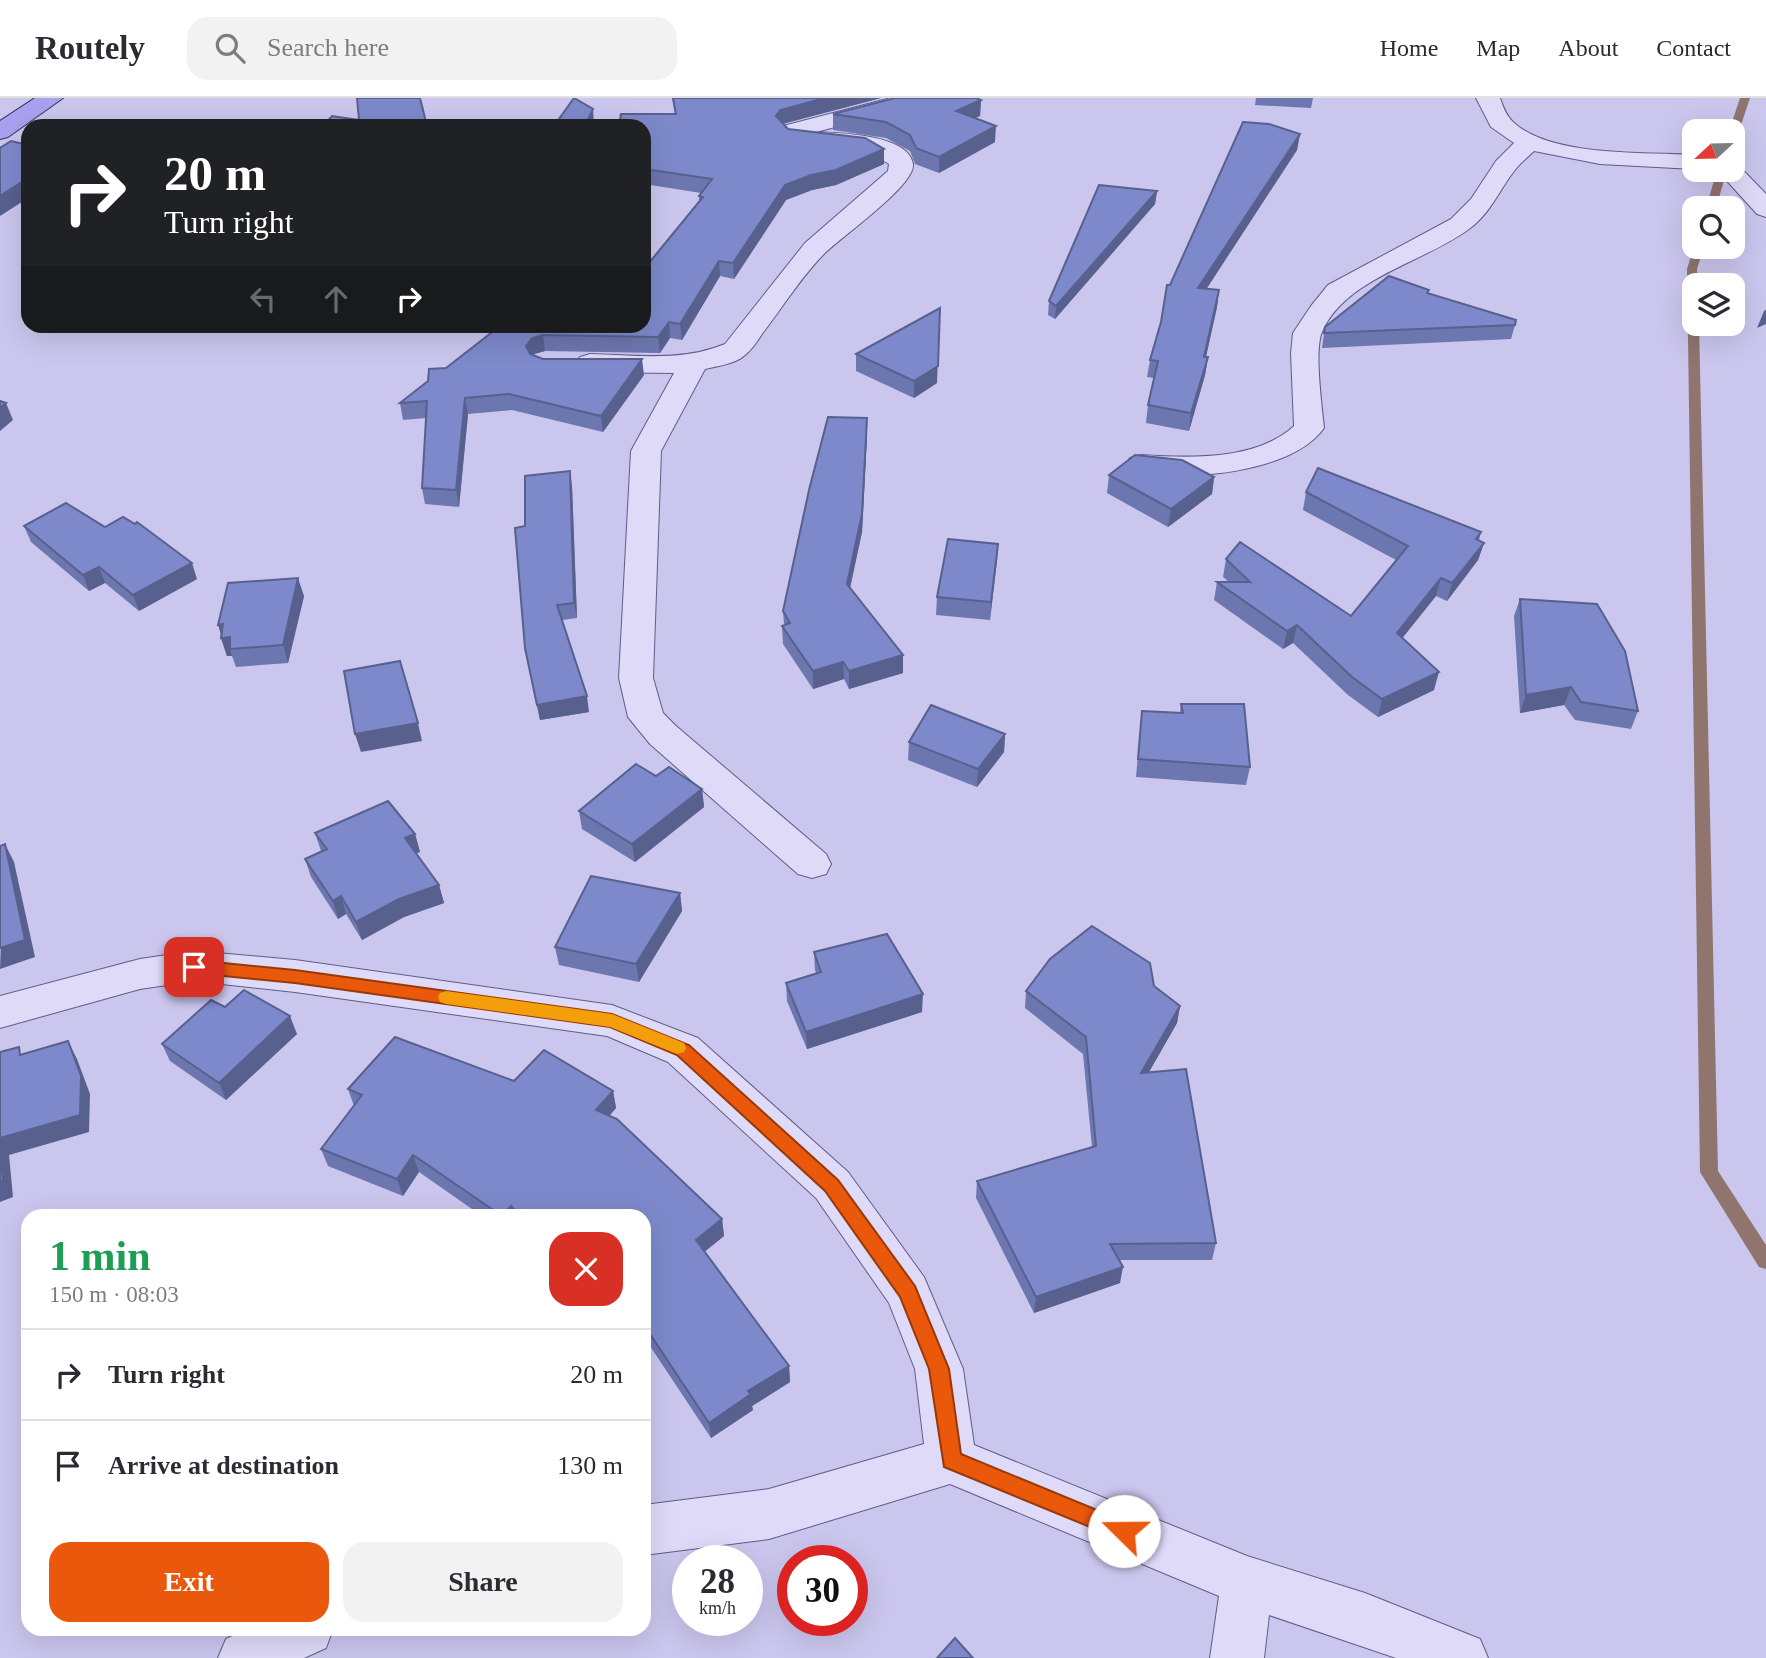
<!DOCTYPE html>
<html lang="en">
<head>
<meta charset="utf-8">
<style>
  :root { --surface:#fff; --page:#f2f2f3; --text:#2b2b33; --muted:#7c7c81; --line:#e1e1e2; --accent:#ea580c }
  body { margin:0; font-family:Georgia,serif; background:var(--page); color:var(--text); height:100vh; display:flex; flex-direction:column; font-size:26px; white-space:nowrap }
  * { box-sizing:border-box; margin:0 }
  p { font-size:23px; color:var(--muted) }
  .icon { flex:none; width:38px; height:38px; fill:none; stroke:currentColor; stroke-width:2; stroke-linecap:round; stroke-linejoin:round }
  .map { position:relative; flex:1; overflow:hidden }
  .side { position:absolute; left:21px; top:1111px; width:630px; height:427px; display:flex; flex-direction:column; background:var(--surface); border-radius:21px; box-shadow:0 7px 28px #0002 }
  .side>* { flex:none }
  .hud { position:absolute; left:21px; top:21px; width:630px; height:214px; border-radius:21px; box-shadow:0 7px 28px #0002; background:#202124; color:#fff; overflow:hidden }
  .needle { width:46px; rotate:248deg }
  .tools { position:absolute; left:1682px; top:21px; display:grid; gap:14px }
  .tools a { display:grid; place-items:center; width:63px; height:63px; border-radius:14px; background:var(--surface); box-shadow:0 7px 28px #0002; font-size:35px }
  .speed { position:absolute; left:672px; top:1447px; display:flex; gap:14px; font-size:35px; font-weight:700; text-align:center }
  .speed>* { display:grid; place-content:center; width:91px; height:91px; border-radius:50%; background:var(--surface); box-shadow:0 7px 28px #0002; line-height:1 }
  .speed small { font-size:18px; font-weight:400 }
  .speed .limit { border:10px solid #d22; background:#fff; color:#111 }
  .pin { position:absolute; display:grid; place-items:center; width:60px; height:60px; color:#fff; margin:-30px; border-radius:14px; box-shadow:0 4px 10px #0006 }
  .me { position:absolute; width:77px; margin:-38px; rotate:292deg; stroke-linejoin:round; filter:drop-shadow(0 0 5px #0008) }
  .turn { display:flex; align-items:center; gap:24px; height:147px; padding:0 28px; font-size:32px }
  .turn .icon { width:91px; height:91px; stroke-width:2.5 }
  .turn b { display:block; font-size:49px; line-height:60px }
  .lanes { display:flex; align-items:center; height:66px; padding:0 28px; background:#0003; justify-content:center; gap:35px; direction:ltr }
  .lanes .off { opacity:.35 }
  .round { display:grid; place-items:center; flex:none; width:74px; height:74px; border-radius:21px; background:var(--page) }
  .headline { display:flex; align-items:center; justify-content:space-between; height:119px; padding:0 28px }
  h1 { font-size:42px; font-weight:700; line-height:52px; color:#1e9e55 }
  .cta { display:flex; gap:14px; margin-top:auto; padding:14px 28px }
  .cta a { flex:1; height:80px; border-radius:21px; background:var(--accent); color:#fff; font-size:28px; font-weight:700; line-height:80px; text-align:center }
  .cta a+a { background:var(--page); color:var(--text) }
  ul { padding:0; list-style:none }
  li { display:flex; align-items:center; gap:21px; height:91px; padding:0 28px; border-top:2px solid var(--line) }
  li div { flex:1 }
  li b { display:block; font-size:26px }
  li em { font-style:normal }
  header { display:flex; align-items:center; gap:42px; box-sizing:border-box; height:98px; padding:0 35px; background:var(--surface); border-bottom:2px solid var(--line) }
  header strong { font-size:33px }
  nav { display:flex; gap:38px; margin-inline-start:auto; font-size:24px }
  .search { width:490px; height:63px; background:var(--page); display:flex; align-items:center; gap:18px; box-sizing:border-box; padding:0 24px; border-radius:21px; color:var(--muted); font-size:26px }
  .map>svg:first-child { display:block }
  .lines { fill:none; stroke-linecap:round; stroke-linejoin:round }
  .stream { fill:#90746e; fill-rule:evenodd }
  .street-casing { stroke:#5c5e89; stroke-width:2 }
  .primary-casing { stroke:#303457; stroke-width:2 }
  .street { fill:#dedaf8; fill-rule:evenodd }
  .primary { fill:#a9a0ef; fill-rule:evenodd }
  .wall { fill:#6c76af }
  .shaded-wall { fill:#58608e }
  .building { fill:#7d89cb; stroke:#58608e; stroke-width:2 }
  .route { fill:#ea580c; stroke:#983908; stroke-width:2 }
  .slow { fill:#f59e0b }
</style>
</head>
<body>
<header>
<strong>Routely</strong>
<div class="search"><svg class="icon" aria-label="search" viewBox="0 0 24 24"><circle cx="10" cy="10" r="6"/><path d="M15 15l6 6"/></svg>Search here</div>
<nav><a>Home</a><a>Map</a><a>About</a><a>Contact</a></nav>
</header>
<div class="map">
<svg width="1766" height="1560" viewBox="0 0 1766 1560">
  <rect width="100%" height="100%" fill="#cbc6ee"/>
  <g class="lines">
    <g class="stream">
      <polygon points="1740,0 1750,0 1737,39 1732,42 1732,33 1729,33"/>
      <polygon points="1717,72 1727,72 1716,110 1706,110"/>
      <polygon points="1694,148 1704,149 1697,171 1698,187 1694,187 1694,226 1699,226 1718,1073 1766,1147 1766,1171 1759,1169 1700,1074 1687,171"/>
    </g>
    <defs>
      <g id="street">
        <path d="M891,0H930L926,5L816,34C838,35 909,36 913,66C916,87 841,139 824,156C802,178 784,207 765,232C759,240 753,251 745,257C736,266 717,268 705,271L661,353L653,580L663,615L676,628L826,756L831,766L826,776L812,780L798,776L650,646L628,619L619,580L631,353L674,275L590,274L580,271L576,265L580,259L590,256C636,257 682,264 725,246L805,145L888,73L889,66L866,52L798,45L789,43L779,33L783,28Z"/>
        <path d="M1476,0H1500C1503,9 1506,17 1513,24C1550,59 1645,54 1694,57V71L1600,66L1534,53C1528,59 1520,65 1515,72C1499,92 1491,115 1469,131C1425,164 1345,180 1322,234C1314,252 1322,308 1324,330C1292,376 1180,385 1130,372L1126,366L1130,360L1141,357C1190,360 1256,363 1294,328L1291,255L1293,235L1311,208L1328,187L1451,121L1471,101L1496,63L1514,45L1491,29Z"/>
        <polygon points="1732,65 1738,67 1766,96 1766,119 1757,116 1717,72 1732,72"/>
        <polygon points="194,853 295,862 612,907 698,940 848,1074 924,1179 963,1271 974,1347 1247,1458 1365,1495 1480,1541 1488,1560 1396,1560 1269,1517 1264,1560 1210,1560 1219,1498 950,1386 769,1441 644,1457 644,1407 769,1391 924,1346 915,1271 889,1205 816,1100 668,964 607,938 295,894 194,883 140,891 0,930 0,898 140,861"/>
        <polygon points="247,1531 333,1531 326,1550 304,1560 218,1560 226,1541"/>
      </g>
      <polygon id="primary" points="35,0 63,0 8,39 0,41 0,23"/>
    </defs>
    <use href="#street" class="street-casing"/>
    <use href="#primary" class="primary-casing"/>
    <use href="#street" class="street"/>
    <use href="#primary" class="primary"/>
  </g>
  <g class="wall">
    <polygon points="672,0 881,0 783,26 788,31 884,66 836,87 812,92 786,102 734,181 720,178 682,242 670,240 660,255 545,253 534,256 533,257 543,261 644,277 603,334 512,312 468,316 459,409 425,406 422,390 426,320 403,322 400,305 500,228 644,228 699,104 699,98 701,95 644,86 644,28 675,16"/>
    <polygon points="1256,0 1313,0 1311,10 1255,7"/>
    <polygon points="981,2 980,18 975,20 995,44 939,75 915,66 910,53 886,40 833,32 833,16"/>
    <polygon points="1300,36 1297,52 1206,191 1219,192 1217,209 1206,259 1208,259 1205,277 1189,333 1146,325 1148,307 1154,280 1147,279 1150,262 1161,224 1170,187"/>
    <polygon points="1157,93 1155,106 1055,221 1048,217 1049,203"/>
    <polygon points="1429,195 1515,227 1511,241 1322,250 1325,229"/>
    <polygon points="856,256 937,285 914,300 856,273"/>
    <polygon points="867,337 862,434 850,490 903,557 903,575 849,591 844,581 813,591 783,546 782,528 784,527 783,513"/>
    <polygon points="1109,377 1214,379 1212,396 1168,429 1107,395"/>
    <polygon points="572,388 577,520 562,522 589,614 540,622 525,550 525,428"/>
    <polygon points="1306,394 1481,434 1479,442 1484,445 1478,462 1447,503 1436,498 1402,540 1434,592 1378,619 1348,597 1293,545 1283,551 1214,502 1217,484 1229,484 1223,479 1226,461 1351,518 1396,462 1303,412"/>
    <polygon points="24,428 105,429 197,481 139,513 105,485 89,493 31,444"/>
    <polygon points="998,446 990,522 936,517 937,499"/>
    <polygon points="304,498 288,565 236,569 232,558 227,558 221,540"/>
    <polygon points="1520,501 1638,613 1631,631 1575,622 1564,607 1520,615 1514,518"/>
    <polygon points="1181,606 1250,669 1246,687 1136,679 1142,613 1180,615"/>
    <polygon points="1005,636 1004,654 977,689 908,662 909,644"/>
    <polygon points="656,678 702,691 704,709 635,764 582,731 579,713"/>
    <polygon points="315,735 415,736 420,754 416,755 439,787 444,805 404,819 362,842 346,816 338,821 311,779 305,761 321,753"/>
    <polygon points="680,795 682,813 639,884 559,867 555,849"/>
    <polygon points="814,854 922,914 807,951 787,903 786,885 816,875 815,872"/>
    <polygon points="1154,888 1180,908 1177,925 1149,974 1216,1145 1212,1162 1119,1162 1120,1185 1034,1215 976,1100 977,1083 1092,1049 1083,956 1025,910 1026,893"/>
    <polygon points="225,909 297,936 226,1002 170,963 162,946"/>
    <polygon points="514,983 613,993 616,1010 609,1018 722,1121 724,1138 704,1154 789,1268 790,1284 752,1308 753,1312 711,1340 644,1239 644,1118 482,1118 419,1074 403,1098 328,1068 321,1051 354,1008 348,991"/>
  </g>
  <g class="shaded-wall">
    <polygon points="825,0 881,0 781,26 776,18 780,12"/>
    <polygon points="981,2 980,18 956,29 956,13"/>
    <polygon points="593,11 594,28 585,28"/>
    <polygon points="996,28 995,44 939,75 939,59"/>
    <polygon points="1300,36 1297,52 1196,207 1198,190"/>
    <polygon points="884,51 884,66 836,87 812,92 786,102 734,181 733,165 785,87"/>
    <polygon points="28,80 28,100 0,118 0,98"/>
    <polygon points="1157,93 1155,106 1055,221 1056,208"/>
    <polygon points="719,163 720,178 682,242 680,226"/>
    <polygon points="1219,192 1217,209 1202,276 1204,259"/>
    <polygon points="940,210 937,285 914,300 914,283"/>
    <polygon points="1766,212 1766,226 1757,230 1764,213"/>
    <polygon points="669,224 670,240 660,255 658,239"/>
    <polygon points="543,237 545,253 534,256 529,264 526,248 532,240"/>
    <polygon points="1208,259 1205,277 1189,333 1191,315"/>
    <polygon points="642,261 644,277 603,334 601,318"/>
    <polygon points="465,300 468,316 459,409 456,392"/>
    <polygon points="6,305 13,322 0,333 0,310"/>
    <polygon points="867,320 867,337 862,434 847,504 847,486"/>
    <polygon points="570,373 572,388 577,520 574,505"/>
    <polygon points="1214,379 1212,396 1168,429 1171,411"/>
    <polygon points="1484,445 1478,462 1447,503 1452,485"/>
    <polygon points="998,446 997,463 990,522 991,504"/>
    <polygon points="192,465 197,481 139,513 133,497"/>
    <polygon points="99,469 105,485 89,493 83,477"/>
    <polygon points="298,480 304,498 288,565 283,547"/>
    <polygon points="1441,480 1436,498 1392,553 1397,535"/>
    <polygon points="223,526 230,539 230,551 232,558 227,558 221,540 222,540 218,527"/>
    <polygon points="1297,527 1293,545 1283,551 1287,533"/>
    <polygon points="903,557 903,575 849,591 849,573"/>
    <polygon points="843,564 844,581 813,591 813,573"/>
    <polygon points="1439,574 1434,592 1378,619 1382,601"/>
    <polygon points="1571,589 1564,607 1520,615 1526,597"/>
    <polygon points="587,598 589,614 540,622 537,607"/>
    <polygon points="418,625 422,643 361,654 355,636"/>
    <polygon points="1005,636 1004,654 977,689 978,671"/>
    <polygon points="702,691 704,709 635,764 632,746"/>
    <polygon points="415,736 420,754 410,758 405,740"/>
    <polygon points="5,746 14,764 35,859 0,871"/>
    <polygon points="439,787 444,805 404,819 362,842 356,824 399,801"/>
    <polygon points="680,795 682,813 639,884 636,866"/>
    <polygon points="341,798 346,816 338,821 333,803"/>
    <polygon points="923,896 922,914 807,951 806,934"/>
    <polygon points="1180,908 1177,925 1138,993 1141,975"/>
    <polygon points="290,918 297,936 226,1002 219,985"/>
    <polygon points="68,943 77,961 90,996 89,1034 9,1057 13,1099 0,1104 0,1040"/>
    <polygon points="613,993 616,1010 600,1029 596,1012"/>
    <polygon points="413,1057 419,1074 403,1098 397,1081"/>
    <polygon points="511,1108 514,1118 502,1118"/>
    <polygon points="722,1121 724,1138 698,1159 696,1142"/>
    <polygon points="1123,1169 1120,1185 1034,1215 1036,1199"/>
    <polygon points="789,1268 790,1284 752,1308 753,1312 711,1340 709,1325 748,1293"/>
  </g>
  <g class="building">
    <polygon points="357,0 420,0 427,28 323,28 332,18 359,22"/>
    <polygon points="574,0 593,11 585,28 554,28"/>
    <polygon points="673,0 825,0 780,12 776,18 788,31 865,40 884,51 836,72 811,77 785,87 733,165 719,163 680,226 669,224 658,239 543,237 532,240 526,248 530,256 543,261 642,261 601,318 509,296 465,300 456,392 422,390 427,303 400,305 428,283 429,271 446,270 500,228 644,228 644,171 703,99 699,98 712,81 644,71 644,28 619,28 621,16 676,16"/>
    <polygon points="895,0 976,0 981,2 956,13 996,28 939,59 916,50 910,37 886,24 833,16"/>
    <polygon points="1243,24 1269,26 1300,36 1198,190 1219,192 1204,259 1208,259 1191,315 1148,307 1158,263 1150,262 1161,224 1167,187 1170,187"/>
    <polygon points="11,43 28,47 28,80 0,98 0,50"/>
    <polygon points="1099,87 1157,93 1056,208 1049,203"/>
    <polygon points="1389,178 1429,192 1427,195 1516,222 1515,227 1324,235 1325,229"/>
    <polygon points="940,210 938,268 914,283 856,256"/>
    <polygon points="0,303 6,305 0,310"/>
    <polygon points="828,319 867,320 862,416 847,486 903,557 849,573 843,564 813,573 782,528 790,525 783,513 809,392"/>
    <polygon points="1135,357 1182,362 1214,379 1171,411 1109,377"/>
    <polygon points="1318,370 1481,434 1476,441 1484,445 1452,485 1441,480 1397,535 1439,574 1382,601 1352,579 1297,527 1287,533 1217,484 1250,484 1226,461 1240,444 1351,518 1408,448 1306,394"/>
    <polygon points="570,373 574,505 557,507 587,598 537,607 525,550 515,430 525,428 525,378"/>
    <polygon points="66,405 105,429 123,419 135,426 137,424 192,465 133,497 99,469 83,477 24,428"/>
    <polygon points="948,441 998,446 991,504 937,499"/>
    <polygon points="298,480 283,547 230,551 230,539 221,540 223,526 218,527 228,485"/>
    <polygon points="1520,501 1597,506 1625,553 1638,613 1581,604 1571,589 1526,597"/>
    <polygon points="400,563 418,625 355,636 344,573"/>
    <polygon points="1181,606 1244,606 1250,669 1138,661 1142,613 1183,615"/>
    <polygon points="931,607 1005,636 978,671 909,644"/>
    <polygon points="636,666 656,678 669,669 702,691 632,746 579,713"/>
    <polygon points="388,703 415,736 405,740 439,787 399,801 356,824 341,798 333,803 305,761 327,751 315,735"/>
    <polygon points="5,746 25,842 0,850 0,748"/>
    <polygon points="591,778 680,795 636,866 555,849"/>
    <polygon points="1092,828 1150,865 1154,888 1180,908 1141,975 1186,971 1216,1145 1110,1146 1123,1169 1036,1199 977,1083 1096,1048 1086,939 1026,893 1050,861"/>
    <polygon points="887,836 923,896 806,934 786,885 821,874 814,854"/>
    <polygon points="244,892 290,918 219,985 162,946 211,902 225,909"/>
    <polygon points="395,939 514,983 544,952 613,993 596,1012 617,1021 722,1121 696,1142 789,1268 748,1293 751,1296 709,1325 644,1227 644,1118 520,1118 511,1108 502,1118 413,1057 397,1081 321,1051 362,997 348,991"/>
    <polygon points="68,943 81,978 80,1017 0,1040 0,954 19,949 20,957"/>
    <polygon points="0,1055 3,1083 0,1083"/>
    <polygon points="955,1540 973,1560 937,1560"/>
  </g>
  <polygon class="route" points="194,862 295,872 612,916 689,947 838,1082 915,1188 949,1271 961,1356 1131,1426 1134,1433 1131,1440 1124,1443 944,1369 929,1271 900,1199 825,1093 677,957 610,929 295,885 194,875 186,869"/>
  <polygon class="slow" points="446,893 612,916 684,945 686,950 684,954 677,956 610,929 446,906 440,904 438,899 440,895"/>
</svg>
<div class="tools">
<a><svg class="needle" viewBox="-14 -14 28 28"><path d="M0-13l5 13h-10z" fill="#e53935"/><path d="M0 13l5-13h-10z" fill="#7c7c81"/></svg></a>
<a><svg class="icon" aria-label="search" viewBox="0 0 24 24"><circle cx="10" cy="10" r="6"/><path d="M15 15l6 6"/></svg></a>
<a><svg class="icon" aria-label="layers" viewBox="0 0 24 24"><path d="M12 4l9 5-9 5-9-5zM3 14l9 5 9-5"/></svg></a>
</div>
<div class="speed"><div>28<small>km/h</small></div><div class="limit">30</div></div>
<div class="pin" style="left:194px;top:869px;background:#d93025"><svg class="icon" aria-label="arrive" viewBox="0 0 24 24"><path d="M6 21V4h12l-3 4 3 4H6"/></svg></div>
<svg class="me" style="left:1124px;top:1433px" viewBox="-20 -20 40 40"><circle r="19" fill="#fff"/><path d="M0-13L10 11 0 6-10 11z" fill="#ea580c"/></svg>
<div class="hud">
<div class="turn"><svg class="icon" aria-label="right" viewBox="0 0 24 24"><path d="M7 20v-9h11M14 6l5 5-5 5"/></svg><div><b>20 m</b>Turn right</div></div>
<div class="lanes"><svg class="icon off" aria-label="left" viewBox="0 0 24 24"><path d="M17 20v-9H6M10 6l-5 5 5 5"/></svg><svg class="icon off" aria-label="ahead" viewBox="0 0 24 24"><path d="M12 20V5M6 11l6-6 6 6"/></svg><svg class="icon" aria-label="right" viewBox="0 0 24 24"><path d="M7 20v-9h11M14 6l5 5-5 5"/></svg></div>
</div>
<section class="side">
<div class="headline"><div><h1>1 min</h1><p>150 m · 08:03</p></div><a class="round" style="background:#d93025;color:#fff"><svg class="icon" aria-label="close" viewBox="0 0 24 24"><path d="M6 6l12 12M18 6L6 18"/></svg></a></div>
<ul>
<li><svg class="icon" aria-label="right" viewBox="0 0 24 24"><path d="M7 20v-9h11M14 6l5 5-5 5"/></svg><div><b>Turn right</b></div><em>20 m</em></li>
<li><svg class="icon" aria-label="arrive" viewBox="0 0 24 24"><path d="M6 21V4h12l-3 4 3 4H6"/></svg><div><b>Arrive at destination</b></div><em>130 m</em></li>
</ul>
<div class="cta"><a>Exit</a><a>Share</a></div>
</section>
</div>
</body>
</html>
